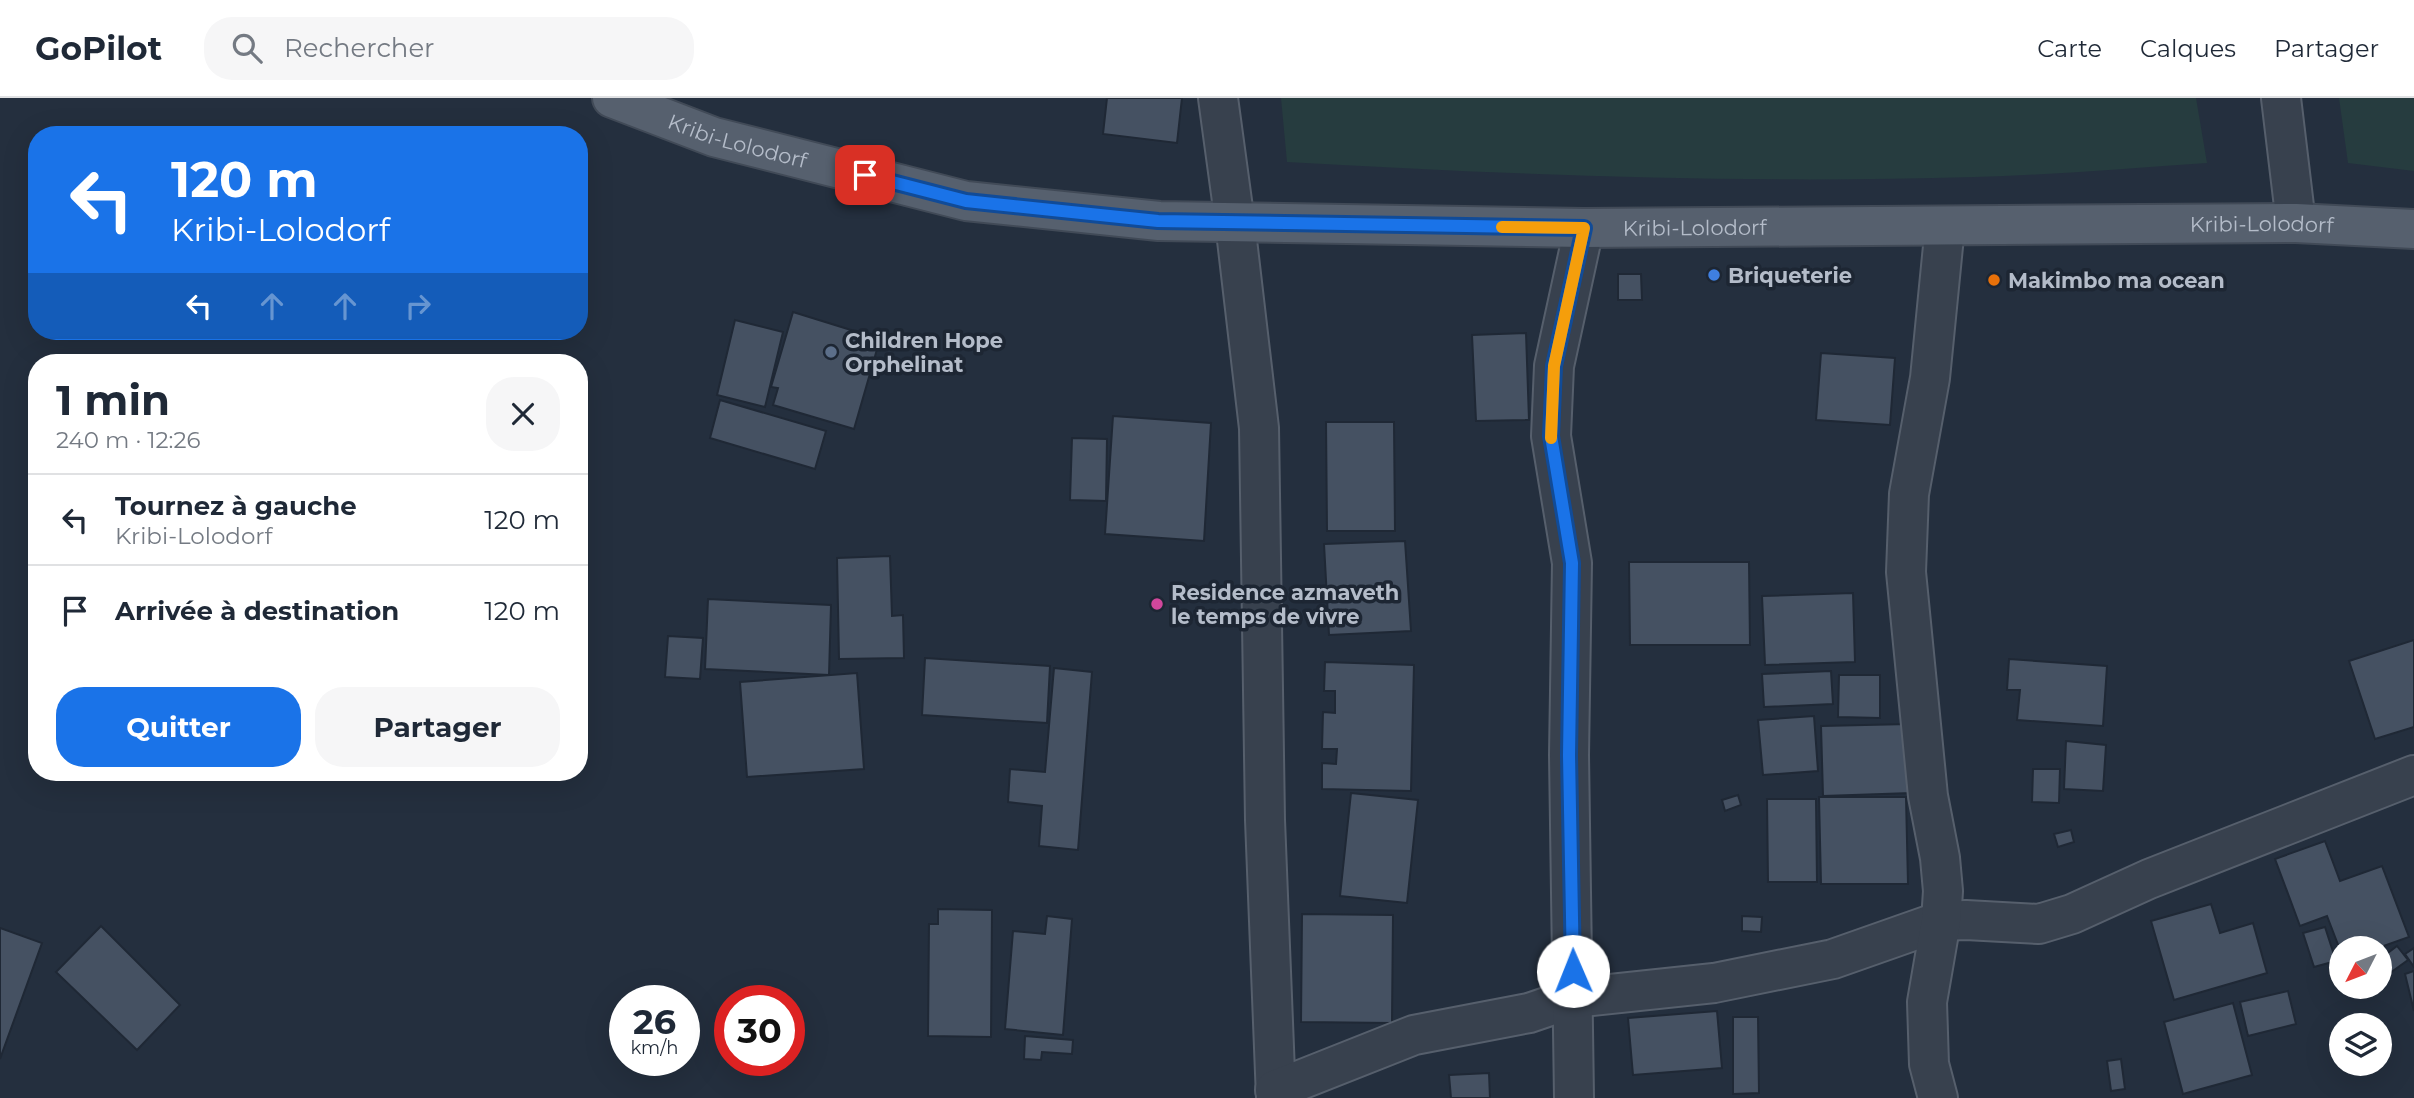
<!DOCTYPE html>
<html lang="fr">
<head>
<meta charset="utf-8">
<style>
  :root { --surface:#fff; --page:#f6f6f7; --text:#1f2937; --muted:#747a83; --line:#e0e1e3; --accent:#1a73e8 }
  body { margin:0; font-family:Montserrat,sans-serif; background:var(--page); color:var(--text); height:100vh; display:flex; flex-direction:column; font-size:26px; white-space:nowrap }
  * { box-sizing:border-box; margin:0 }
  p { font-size:23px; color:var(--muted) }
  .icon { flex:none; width:38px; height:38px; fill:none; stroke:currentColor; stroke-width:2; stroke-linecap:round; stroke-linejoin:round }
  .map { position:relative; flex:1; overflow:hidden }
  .sheet { position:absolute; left:28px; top:256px; width:560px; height:427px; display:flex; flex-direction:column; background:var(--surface); border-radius:28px; box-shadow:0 7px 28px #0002 }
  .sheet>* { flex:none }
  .guide { position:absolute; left:28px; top:28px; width:560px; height:214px; border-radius:28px; box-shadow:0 7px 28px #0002; background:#1a73e8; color:#fff; overflow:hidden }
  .needle { width:46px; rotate:228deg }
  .fabs { position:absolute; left:2329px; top:838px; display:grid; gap:14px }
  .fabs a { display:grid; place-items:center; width:63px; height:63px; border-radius:50%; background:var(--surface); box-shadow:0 7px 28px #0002; font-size:35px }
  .speed { position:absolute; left:609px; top:887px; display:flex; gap:14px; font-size:35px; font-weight:700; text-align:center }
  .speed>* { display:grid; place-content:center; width:91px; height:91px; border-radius:50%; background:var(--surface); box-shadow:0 7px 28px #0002; line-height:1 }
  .speed small { font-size:18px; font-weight:400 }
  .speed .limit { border:10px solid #d22; background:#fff; color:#111 }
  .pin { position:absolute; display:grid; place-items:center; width:60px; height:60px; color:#fff; margin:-30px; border-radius:14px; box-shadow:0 4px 10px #0006 }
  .me { position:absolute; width:77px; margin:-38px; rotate:359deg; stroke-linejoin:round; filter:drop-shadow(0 0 5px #0008) }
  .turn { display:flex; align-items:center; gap:24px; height:147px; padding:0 28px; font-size:32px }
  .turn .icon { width:91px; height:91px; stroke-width:2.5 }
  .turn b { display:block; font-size:49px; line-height:60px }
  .lanes { display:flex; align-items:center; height:66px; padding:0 28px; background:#0003; justify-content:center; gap:35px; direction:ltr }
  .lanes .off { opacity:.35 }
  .round { display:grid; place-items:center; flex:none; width:74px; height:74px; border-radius:28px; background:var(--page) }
  .overview { display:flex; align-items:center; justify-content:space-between; height:119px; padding:0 28px }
  h1 { font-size:42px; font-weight:700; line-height:52px }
  .action { display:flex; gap:14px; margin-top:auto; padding:14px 28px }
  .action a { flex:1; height:80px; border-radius:28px; background:var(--accent); color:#fff; font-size:28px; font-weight:700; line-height:80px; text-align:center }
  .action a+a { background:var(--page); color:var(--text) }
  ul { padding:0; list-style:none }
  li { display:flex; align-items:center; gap:21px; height:91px; padding:0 28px; border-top:2px solid var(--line) }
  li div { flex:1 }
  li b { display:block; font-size:26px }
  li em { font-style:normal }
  header { display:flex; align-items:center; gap:42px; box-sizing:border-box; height:98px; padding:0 35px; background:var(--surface); border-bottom:2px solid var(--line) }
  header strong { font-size:33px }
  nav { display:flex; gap:38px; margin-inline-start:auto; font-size:24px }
  .search { width:490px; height:63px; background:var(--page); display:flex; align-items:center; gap:18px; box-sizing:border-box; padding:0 24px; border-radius:28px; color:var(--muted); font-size:26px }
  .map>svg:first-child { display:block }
  .green { fill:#263c3f }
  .building { fill:#455162; stroke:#1f2835; stroke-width:2 }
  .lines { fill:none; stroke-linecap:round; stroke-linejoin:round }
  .minor-casing { stroke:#565f6c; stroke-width:42 }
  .primary-casing { stroke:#414a57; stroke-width:42 }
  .minor { stroke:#38414e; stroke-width:38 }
  .primary { stroke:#56606e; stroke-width:38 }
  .route-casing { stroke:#114b97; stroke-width:18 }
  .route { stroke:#1a73e8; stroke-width:12 }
  .slow { stroke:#f59e0b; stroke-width:12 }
  .shop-dot { fill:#3f7fe0; stroke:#1d2633; stroke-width:2.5 }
  .food-dot { fill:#e8710a; stroke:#1d2633; stroke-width:2.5 }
  .service-dot { fill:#5c6f8a; stroke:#1d2633; stroke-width:2.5 }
  .hotel-dot { fill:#d1479c; stroke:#1d2633; stroke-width:2.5 }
  .labels { text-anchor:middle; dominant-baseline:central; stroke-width:7; stroke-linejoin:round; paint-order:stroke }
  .street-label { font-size:21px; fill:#b4bcc9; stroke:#1d2633 }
  .poi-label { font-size:21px; font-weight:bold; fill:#b4bcc9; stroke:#1d2633; text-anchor:start }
</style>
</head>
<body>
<header>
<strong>GoPilot</strong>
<div class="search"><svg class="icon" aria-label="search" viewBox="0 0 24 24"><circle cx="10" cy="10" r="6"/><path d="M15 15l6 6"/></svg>Rechercher</div>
<nav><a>Carte</a><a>Calques</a><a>Partager</a></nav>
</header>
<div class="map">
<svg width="2414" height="1000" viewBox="0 0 2414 1000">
  <rect width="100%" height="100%" fill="#242f3e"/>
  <g class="green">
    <path d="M1281,0H2196L2207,65C2130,70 2052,77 1975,79C1746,86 1516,77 1287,64Z"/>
    <polygon points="2339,0 2414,0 2414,73 2348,65"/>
  </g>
  <g class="building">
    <polygon points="1107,0 1182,0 1177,45 1103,36"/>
    <polygon points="1618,176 1641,176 1642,202 1618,202"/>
    <polygon points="793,214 880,241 854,331 773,307 778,290 771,289"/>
    <polygon points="735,222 783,234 765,309 717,297"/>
    <polygon points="1526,235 1529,322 1476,323 1472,237"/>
    <polygon points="1821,255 1895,260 1890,327 1816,322"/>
    <polygon points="720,302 826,333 815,371 710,340"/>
    <polygon points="1113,318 1211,325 1204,443 1105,436"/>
    <polygon points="1326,324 1394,324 1395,433 1327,433"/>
    <polygon points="1072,340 1107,341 1106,403 1070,402"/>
    <polygon points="1405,443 1411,533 1329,537 1324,446"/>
    <polygon points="890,458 892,518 903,517 904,560 839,561 837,460"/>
    <polygon points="1629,464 1749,464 1750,547 1630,547"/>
    <polygon points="1853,495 1855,564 1765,567 1762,498"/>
    <polygon points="708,501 831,507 829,577 705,571"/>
    <polygon points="668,538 703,540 700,581 665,579"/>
    <polygon points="2414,542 2414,629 2375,641 2349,563"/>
    <polygon points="925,560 1050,568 1047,625 922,617"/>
    <polygon points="2009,561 2107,568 2103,628 2017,622 2020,592 2007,592"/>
    <polygon points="1325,564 1414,567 1411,693 1322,691 1322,665 1336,666 1337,651 1322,651 1323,614 1335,615 1335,593 1324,593"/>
    <polygon points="1054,570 1092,574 1078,752 1039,748 1042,708 1008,704 1010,671 1045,674"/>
    <polygon points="1831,573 1833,606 1764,609 1762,576"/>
    <polygon points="857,575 864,671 747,679 740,584"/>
    <polygon points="1839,577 1880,577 1880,620 1838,619"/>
    <polygon points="1814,618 1818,673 1763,677 1758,622"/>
    <polygon points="1909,626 1912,695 1823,698 1821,628"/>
    <polygon points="2066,643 2106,647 2103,693 2064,691"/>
    <polygon points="2033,671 2060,671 2059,705 2032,704"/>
    <polygon points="1351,695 1418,702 1407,805 1340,798"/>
    <polygon points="1738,697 1741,707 1725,713 1722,702"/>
    <polygon points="1819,699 1906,699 1908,786 1821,786"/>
    <polygon points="1767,701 1816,701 1817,784 1768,784"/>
    <polygon points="2071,732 2074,744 2058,749 2054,736"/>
    <polygon points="2325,743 2340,783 2382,768 2409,839 2378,850 2342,850 2342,857 2327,818 2300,828 2275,761"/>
    <polygon points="2211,806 2220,835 2253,825 2267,875 2174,902 2151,823"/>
    <polygon points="938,811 992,812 991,939 928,938 929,826 938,826"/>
    <polygon points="1302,816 1393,817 1392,925 1301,924"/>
    <polygon points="1047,818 1072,821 1063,937 1005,931 1013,833 1045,836"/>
    <polygon points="1742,818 1762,819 1761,834 1742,833"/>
    <polygon points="101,828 180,907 137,952 56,874"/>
    <polygon points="2325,829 2336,863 2314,869 2303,835"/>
    <polygon points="0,830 42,845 0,961"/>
    <polygon points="2397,848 2408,862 2390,875 2380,861"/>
    <polygon points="2414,850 2414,869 2405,856"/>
    <polygon points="2414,873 2414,913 2405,876"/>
    <polygon points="2288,893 2296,926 2248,938 2240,904"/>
    <polygon points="2233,905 2252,977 2183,996 2164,924"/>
    <polygon points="1717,913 1722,970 1633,977 1628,920"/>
    <polygon points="1733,919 1758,919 1759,995 1733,996"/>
    <polygon points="1025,938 1073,942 1072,956 1042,954 1041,962 1024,961"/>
    <polygon points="2121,961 2125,991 2111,993 2107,963"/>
    <polygon points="1489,975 1490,1000 1451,1000 1449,977"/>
  </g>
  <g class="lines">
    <defs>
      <g id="minor">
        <polyline points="1218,0 1235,125 1259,330 1265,722 1276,1000"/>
        <polyline points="2281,0 2296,125"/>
        <polyline points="1275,992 1414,937 1529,915 1573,900 1714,885 1833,861 1941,823 1966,822 2039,826 2072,816 2149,781 2414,677"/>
        <polyline points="1574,1000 1569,657 1572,465 1551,338 1554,268 1584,130"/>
        <polyline points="1938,1000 1929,966 1927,904 1941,823 1943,793 1940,760 1928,698 1906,474 1909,396 1930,280 1945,128"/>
      </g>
      <g id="primary">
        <path id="s1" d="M612,0L714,39L966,103L1159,123L1584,130L2296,125L2414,131"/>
      </g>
    </defs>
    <use href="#minor" class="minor-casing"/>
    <use href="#primary" class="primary-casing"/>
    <use href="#minor" class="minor"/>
    <use href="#primary" class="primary"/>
  </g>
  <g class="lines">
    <defs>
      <polyline id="route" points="865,77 966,103 1158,123 1584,130 1554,268 1551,338 1572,465 1569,657 1573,873"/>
    </defs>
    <use href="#route" class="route-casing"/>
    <use href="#route" class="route"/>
    <polyline class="slow" points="1502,129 1584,130 1554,268 1551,340"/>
  </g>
  <circle class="shop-dot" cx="1714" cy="177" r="7"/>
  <circle class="food-dot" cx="1994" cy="182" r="7"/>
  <circle class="service-dot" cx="831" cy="254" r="7"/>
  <circle class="hotel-dot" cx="1157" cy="506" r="7"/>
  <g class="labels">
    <g class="street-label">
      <text stroke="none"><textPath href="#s1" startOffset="133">Kribi-Lolodorf</textPath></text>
      <text stroke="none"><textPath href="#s1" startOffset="1666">Kribi-Lolodorf</textPath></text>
      <text stroke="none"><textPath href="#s1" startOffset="1099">Kribi-Lolodorf</textPath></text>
    </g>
    <g class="poi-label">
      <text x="1728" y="177">Briqueterie</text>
      <text x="2008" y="182">Makimbo ma ocean</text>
      <text x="845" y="242">Children Hope<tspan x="845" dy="24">Orphelinat</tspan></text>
      <text x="1171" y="494">Residence azmaveth<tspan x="1171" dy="24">le temps de vivre</tspan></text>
    </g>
  </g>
</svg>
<div class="fabs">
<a><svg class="needle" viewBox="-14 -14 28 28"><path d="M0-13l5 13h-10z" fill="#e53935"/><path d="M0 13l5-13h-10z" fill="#747a83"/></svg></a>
<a><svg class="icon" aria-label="layers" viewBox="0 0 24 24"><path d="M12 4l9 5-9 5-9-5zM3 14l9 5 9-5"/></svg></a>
</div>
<div class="speed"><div>26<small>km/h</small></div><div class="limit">30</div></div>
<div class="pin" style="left:865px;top:77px;background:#d93025"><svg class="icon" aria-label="arrive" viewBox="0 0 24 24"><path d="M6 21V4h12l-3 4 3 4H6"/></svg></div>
<svg class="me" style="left:1573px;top:873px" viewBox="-20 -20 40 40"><circle r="19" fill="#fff"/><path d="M0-13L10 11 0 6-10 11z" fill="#1a73e8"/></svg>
<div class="guide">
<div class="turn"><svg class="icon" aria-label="left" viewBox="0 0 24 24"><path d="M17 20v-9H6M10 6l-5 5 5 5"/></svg><div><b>120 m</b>Kribi-Lolodorf</div></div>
<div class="lanes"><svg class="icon" aria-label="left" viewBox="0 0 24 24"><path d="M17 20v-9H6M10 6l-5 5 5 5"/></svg><svg class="icon off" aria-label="ahead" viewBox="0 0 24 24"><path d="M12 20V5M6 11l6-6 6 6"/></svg><svg class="icon off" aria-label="ahead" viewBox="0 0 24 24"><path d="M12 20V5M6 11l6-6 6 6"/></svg><svg class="icon off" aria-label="right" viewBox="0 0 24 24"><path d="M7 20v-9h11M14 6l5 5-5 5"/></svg></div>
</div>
<section class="sheet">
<div class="overview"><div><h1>1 min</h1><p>240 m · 12:26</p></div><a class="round"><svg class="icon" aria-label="close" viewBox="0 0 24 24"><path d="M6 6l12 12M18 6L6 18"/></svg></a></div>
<ul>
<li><svg class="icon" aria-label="left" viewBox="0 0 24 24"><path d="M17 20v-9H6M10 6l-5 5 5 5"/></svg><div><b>Tournez à gauche</b><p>Kribi-Lolodorf</p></div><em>120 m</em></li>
<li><svg class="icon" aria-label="arrive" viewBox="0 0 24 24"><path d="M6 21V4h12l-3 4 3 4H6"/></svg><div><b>Arrivée à destination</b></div><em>120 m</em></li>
</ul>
<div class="action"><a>Quitter</a><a>Partager</a></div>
</section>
</div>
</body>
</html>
